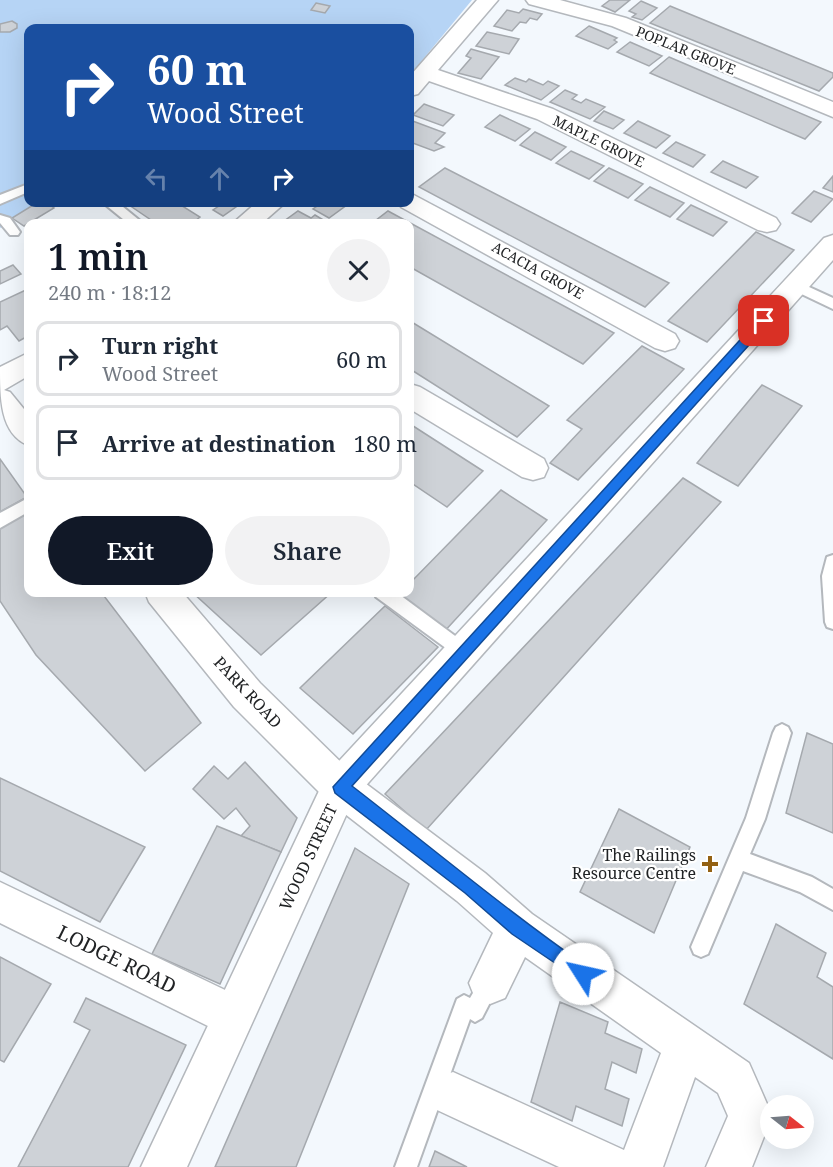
<!DOCTYPE html>
<html lang="en">
<head>
<meta charset="utf-8">
<style>
  :root { --surface:#fff; --page:#f2f2f3; --text:#1f2937; --muted:#747a83; --line:#e0e1e3; --accent:#111827 }
  body { margin:0; font-family:"Noto Serif",serif; background:var(--page); color:var(--text); height:100vh; display:flex; flex-direction:column; font-size:22px; white-space:nowrap }
  * { box-sizing:border-box; margin:0 }
  p { font-size:20px; color:var(--muted) }
  .icon { flex:none; width:33px; height:33px; fill:none; stroke:currentColor; stroke-width:2; stroke-linecap:round; stroke-linejoin:round }
  .map { position:relative; flex:1; overflow:hidden }
  .details { position:absolute; left:24px; top:219px; width:390px; height:378px; display:flex; flex-direction:column; background:var(--surface); border-radius:12px; box-shadow:0 6px 24px #0002 }
  .details>* { flex:none }
  .top-card { position:absolute; left:24px; top:24px; width:390px; height:183px; border-radius:12px; box-shadow:0 6px 24px #0002; background:#1a4fa0; color:#fff; overflow:hidden }
  .needle { width:39px; rotate:107deg }
  .controls { position:absolute; left:760px; top:1095px; display:grid; gap:12px }
  .controls a { display:grid; place-items:center; width:54px; height:54px; border-radius:50%; background:var(--surface); box-shadow:0 6px 24px #0002; font-size:30px }
  .pin { position:absolute; display:grid; place-items:center; width:51px; height:51px; color:#fff; margin:-26px; border-radius:12px; box-shadow:0 3px 9px #0006 }
  .me { position:absolute; width:66px; margin:-33px; rotate:305deg; stroke-linejoin:round; filter:drop-shadow(0 0 4px #0008) }
  .turn { display:flex; align-items:center; gap:21px; height:126px; padding:0 24px; font-size:27px }
  .turn .icon { width:78px; height:78px; stroke-width:2.5 }
  .turn b { display:block; font-size:42px; line-height:51px }
  .lanes { display:flex; align-items:center; height:57px; padding:0 24px; background:#0003; justify-content:center; gap:30px; direction:ltr }
  .lanes .off { opacity:.35 }
  .round { display:grid; place-items:center; flex:none; width:63px; height:63px; border-radius:32px; background:var(--page) }
  .head { display:flex; align-items:center; justify-content:space-between; height:102px; padding:0 24px }
  h1 { font-size:36px; font-weight:600; line-height:45px; color:var(--accent) }
  .action { display:flex; gap:12px; margin-top:auto; padding:12px 24px }
  .action a { flex:1; height:69px; border-radius:36px; background:var(--accent); color:#fff; font-size:24px; font-weight:600; line-height:69px; text-align:center }
  .action a+a { background:var(--page); color:var(--text) }
  ul { padding:0; list-style:none }
  li { display:flex; align-items:center; gap:18px; height:75px; margin:0 12px 9px; padding:0 12px; border:3px solid var(--line); border-radius:12px }
  li div { flex:1 }
  li b { display:block; font-size:22px }
  li em { font-style:normal }
  .map>svg:first-child { display:block }
  .green { fill:#b6d4f5 }
  .building { fill:#ced2d7; stroke:#a5a9ae; stroke-width:1.5 }
  .lines { fill:none; stroke-linecap:round; stroke-linejoin:round }
  .service-casing { stroke:#b4b8bd; stroke-width:4 }
  .minor-casing { stroke:#b4b8bd; stroke-width:3 }
  .tertiary-casing { stroke:#b4b8bd; stroke-width:3 }
  .service { fill:#fff; fill-rule:evenodd }
  .minor { fill:#fff; fill-rule:evenodd }
  .tertiary { fill:#fff; fill-rule:evenodd }
  .route { fill:#1a73e8; stroke:#114b97; stroke-width:1.5 }
  .poi-dot { fill:#946213; stroke:#fff; stroke-width:2 }
  .labels { text-anchor:middle; dominant-baseline:central; stroke-width:4.5; stroke-linejoin:round; paint-order:stroke }
  .far-street-label { font-size:14px; fill:#212325; stroke:#fff }
  .street-label { font-size:16px; fill:#212325; stroke:#fff }
  .poi-label { font-size:16px; fill:#212325; stroke:#fff; text-anchor:end }
  .near-street-label { font-size:20px; fill:#212325; stroke:#fff }
</style>
</head>
<body>
<div class="map">
<svg width="833" height="1167" viewBox="0 0 833 1167">
  <rect width="100%" height="100%" fill="#f3f8fd"/>
  <polygon class="green" points="0,0 472,0 410,75 410,28 28,28 28,202 38,203 0,228"/>
  <g class="building">
    <polygon points="610,0 630,0 615,12 602,6"/>
    <polygon points="641,1 657,8 642,20 632,17 636,14 629,11"/>
    <polygon points="316,3 330,6 325,13 311,10"/>
    <polygon points="670,6 833,73 833,77 819,91 650,23"/>
    <polygon points="523,9 542,14 537,20 530,18 526,23 520,22 512,31 494,26 507,10 519,13"/>
    <polygon points="12,21 17,24 17,28 10,32 0,32 0,24"/>
    <polygon points="589,26 617,38 614,40 617,42 608,49 576,36"/>
    <polygon points="487,32 519,39 509,54 476,46"/>
    <polygon points="630,42 662,56 649,66 617,52"/>
    <polygon points="471,49 499,57 481,79 458,73 471,58 466,56"/>
    <polygon points="669,57 821,122 805,139 650,73"/>
    <polygon points="515,78 526,82 529,79 543,85 548,81 559,86 541,100 505,85"/>
    <polygon points="565,90 577,95 572,99 581,103 586,99 605,107 590,119 550,102"/>
    <polygon points="424,104 454,115 443,126 413,115"/>
    <polygon points="604,111 624,120 613,129 594,121"/>
    <polygon points="500,115 530,129 515,141 485,127"/>
    <polygon points="410,120 445,133 435,143 444,147 434,151 410,142"/>
    <polygon points="638,121 670,136 656,148 624,133"/>
    <polygon points="535,132 566,147 551,160 520,145"/>
    <polygon points="676,142 705,155 693,167 663,153"/>
    <polygon points="571,151 604,166 589,179 556,163"/>
    <polygon points="723,161 758,177 746,188 711,172"/>
    <polygon points="445,168 669,283 645,307 419,187"/>
    <polygon points="609,168 643,184 628,198 594,181"/>
    <polygon points="833,176 833,192 823,188"/>
    <polygon points="650,187 684,203 670,217 635,200"/>
    <polygon points="814,191 833,199 811,222 792,213"/>
    <polygon points="38,202 46,202 54,208 24,226 12,218"/>
    <polygon points="133,202 176,202 200,217 191,224 157,224 129,205"/>
    <polygon points="225,202 243,202 223,216 213,210"/>
    <polygon points="323,202 351,202 329,218 313,209"/>
    <polygon points="691,205 727,222 713,236 677,219"/>
    <polygon points="298,211 311,218 315,215 330,224 280,224"/>
    <polygon points="388,211 614,333 583,364 410,267 410,224 371,224"/>
    <polygon points="756,232 794,250 707,342 668,321"/>
    <polygon points="13,265 21,274 0,284 0,271"/>
    <polygon points="28,289 28,336 19,341 7,326 0,330 0,302"/>
    <polygon points="410,321 549,406 517,437 410,369"/>
    <polygon points="642,346 684,369 578,480 550,463 582,429 567,420"/>
    <polygon points="762,385 802,406 738,486 697,463"/>
    <polygon points="410,424 483,471 447,507 410,482"/>
    <polygon points="0,459 27,497 0,512"/>
    <polygon points="683,478 721,502 426,830 385,794"/>
    <polygon points="501,490 547,520 442,634 394,599 401,592 410,592 410,583"/>
    <polygon points="28,509 28,592 101,592 201,723 145,771 36,655 0,601 0,526"/>
    <polygon points="192,592 332,592 261,655"/>
    <polygon points="385,606 438,647 353,734 300,688"/>
    <polygon points="807,733 833,744 833,833 786,813"/>
    <polygon points="245,762 297,818 281,852 241,836 250,826 236,808 224,819 193,789 214,766 228,779"/>
    <polygon points="0,778 145,847 100,922 0,871"/>
    <polygon points="619,809 690,847 654,933 580,892"/>
    <polygon points="217,826 281,852 220,984 152,954"/>
    <polygon points="355,848 409,884 296,1167 215,1167"/>
    <polygon points="776,924 826,953 817,977 833,987 833,1059 744,1004"/>
    <polygon points="0,957 51,984 4,1062 0,1060"/>
    <polygon points="86,998 186,1045 128,1167 18,1167 90,1030 74,1022"/>
    <polygon points="560,1002 608,1022 605,1033 642,1049 636,1073 612,1062 605,1089 629,1099 622,1126 576,1106 572,1121 531,1102"/>
    <polygon points="435,1151 467,1167 429,1167"/>
  </g>
  <g class="lines">
    <defs>
      <g id="service">
        <polygon points="28,184 28,192 0,204 0,195"/>
        <polygon points="102,202 117,202 144,224 129,224"/>
        <polygon points="0,215 10,218 20,232 18,235 10,235 0,223"/>
        <polygon points="796,281 833,298 833,309 791,289 789,286"/>
        <polygon points="28,498 28,512 0,528 0,513"/>
        <polygon points="833,555 833,629 827,627 825,622 822,576 827,557"/>
        <polygon points="374,592 396,592 470,647 473,652 470,657 464,660 458,657 376,597"/>
        <polygon points="782,724 788,727 791,733 765,819 750,854 812,877 833,889 833,910 800,892 743,871 708,954 701,957 694,954 691,947 746,818 773,733 776,727"/>
        <polygon points="490,973 497,976 500,983 482,1018 475,1022 470,1019 417,1167 395,1167 457,999 464,995 470,998 483,976"/>
      </g>
      <g id="minor">
        <polygon points="477,0 498,0 438,70 553,109 776,218 780,224 776,230 767,232 758,230 537,119 429,81 418,94 410,96 410,76"/>
        <polygon points="526,0 560,0 626,18 833,102 833,117 612,26 529,4"/>
        <polygon points="410,193 675,334 679,341 675,348 665,351 655,348 401,207 399,202 410,202"/>
        <polygon points="257,202 286,202 261,224 232,224"/>
        <path d="M28,353V376L4,390L10,392L28,414V445C0,434 0,397 0,367Z"/>
        <polygon points="410,384 420,387 544,459 548,468 544,477 533,480 522,477 410,409"/>
        <polygon points="145,592 182,592 260,683 353,774 485,873 532,914 749,1063 771,1113 771,1119 752,1167 706,1167 728,1116 718,1093 695,1077 663,1167 559,1167 437,1110 431,1094 437,1078 453,1072 624,1150 661,1053 525,957 505,998 490,1004 475,998 469,983 493,933 457,901 327,800 234,707 149,602"/>
        <polygon points="0,882 248,1001 254,1016 248,1031 233,1037 218,1031 0,923"/>
      </g>
      <polygon id="tertiary" points="833,235 833,260 353,800 187,1167 141,1167 327,774 824,238"/>
    </defs>
    <use href="#service" class="service-casing"/>
    <use href="#minor" class="minor-casing"/>
    <use href="#tertiary" class="tertiary-casing"/>
    <use href="#service" class="service"/>
    <use href="#minor" class="minor"/>
    <use href="#tertiary" class="tertiary"/>
  </g>
  <path class="route" d="M764,317L768,318V324L352,786C431,847 507,911 589,968L591,974L589,980L583,982L512,934L465,893L335,793L333,787L760,318Z"/>
  <path class="poi-dot" d="M707 855h6v6h6v6h-6v6h-6v-6h-6v-6h6z"/>
  <g class="labels">
    <g class="far-street-label">
      <text transform="translate(686 50) rotate(22)">POPLAR GROVE</text>
      <text transform="translate(599 141) rotate(26)">MAPLE GROVE</text>
      <text transform="translate(538 270) rotate(29)">ACACIA GROVE</text>
    </g>
    <g class="street-label">
      <text transform="translate(248 692) rotate(47)">PARK ROAD</text>
      <text transform="translate(308 857) rotate(-65)">WOOD STREET</text>
    </g>
    <g class="poi-label">
      <text x="696" y="855">The Railings<tspan x="696" dy="18">Resource Centre</tspan></text>
    </g>
    <g class="near-street-label">
      <text transform="translate(117 959) rotate(26)">LODGE ROAD</text>
    </g>
  </g>
</svg>
<div class="controls">
<a><svg class="needle" viewBox="-14 -14 28 28"><path d="M0-13l5 13h-10z" fill="#e53935"/><path d="M0 13l5-13h-10z" fill="#747a83"/></svg></a>
</div>
<div class="pin" style="left:764px;top:321px;background:#d93025"><svg class="icon" aria-label="arrive" viewBox="0 0 24 24"><path d="M6 21V4h12l-3 4 3 4H6"/></svg></div>
<svg class="me" style="left:583px;top:974px" viewBox="-20 -20 40 40"><circle r="19" fill="#fff"/><path d="M0-13L10 11 0 6-10 11z" fill="#1a73e8"/></svg>
<div class="top-card">
<div class="turn"><svg class="icon" aria-label="right" viewBox="0 0 24 24"><path d="M7 20v-9h11M14 6l5 5-5 5"/></svg><div><b>60 m</b>Wood Street</div></div>
<div class="lanes"><svg class="icon off" aria-label="left" viewBox="0 0 24 24"><path d="M17 20v-9H6M10 6l-5 5 5 5"/></svg><svg class="icon off" aria-label="ahead" viewBox="0 0 24 24"><path d="M12 20V5M6 11l6-6 6 6"/></svg><svg class="icon" aria-label="right" viewBox="0 0 24 24"><path d="M7 20v-9h11M14 6l5 5-5 5"/></svg></div>
</div>
<section class="details">
<div class="head"><div><h1>1 min</h1><p>240 m · 18:12</p></div><a class="round"><svg class="icon" aria-label="close" viewBox="0 0 24 24"><path d="M6 6l12 12M18 6L6 18"/></svg></a></div>
<ul>
<li><svg class="icon" aria-label="right" viewBox="0 0 24 24"><path d="M7 20v-9h11M14 6l5 5-5 5"/></svg><div><b>Turn right</b><p>Wood Street</p></div><em>60 m</em></li>
<li><svg class="icon" aria-label="arrive" viewBox="0 0 24 24"><path d="M6 21V4h12l-3 4 3 4H6"/></svg><div><b>Arrive at destination</b></div><em>180 m</em></li>
</ul>
<div class="action"><a>Exit</a><a>Share</a></div>
</section>
</div>
</body>
</html>
